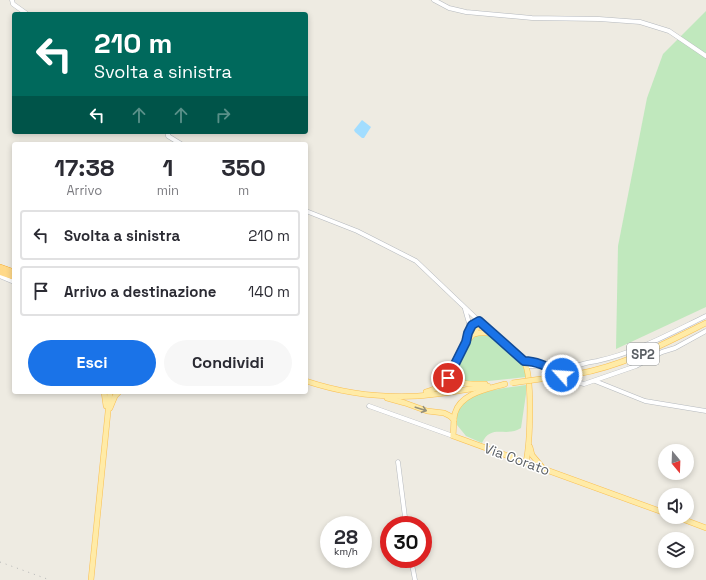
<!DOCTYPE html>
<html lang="it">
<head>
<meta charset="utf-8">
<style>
  :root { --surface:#fff; --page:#f7f7f7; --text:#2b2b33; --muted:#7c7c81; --line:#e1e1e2; --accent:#1a73e8 }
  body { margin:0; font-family:"Space Grotesk",sans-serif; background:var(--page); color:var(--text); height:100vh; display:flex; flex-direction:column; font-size:15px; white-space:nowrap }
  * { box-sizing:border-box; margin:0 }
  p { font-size:13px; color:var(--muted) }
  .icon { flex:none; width:22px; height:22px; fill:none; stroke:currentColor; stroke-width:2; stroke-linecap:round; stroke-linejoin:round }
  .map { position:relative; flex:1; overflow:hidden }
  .side { position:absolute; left:12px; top:142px; width:296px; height:252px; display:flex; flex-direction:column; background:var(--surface); border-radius:4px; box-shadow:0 2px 6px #0003 }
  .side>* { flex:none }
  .guide { position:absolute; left:12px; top:12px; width:296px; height:122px; border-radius:4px; box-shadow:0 2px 6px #0003; background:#00695c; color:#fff; overflow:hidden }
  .needle { width:26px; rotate:161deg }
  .tools { position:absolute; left:658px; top:444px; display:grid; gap:8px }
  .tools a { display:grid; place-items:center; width:36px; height:36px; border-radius:50%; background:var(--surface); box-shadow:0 2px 6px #0003; font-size:20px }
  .speed { position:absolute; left:320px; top:516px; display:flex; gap:8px; font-size:20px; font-weight:700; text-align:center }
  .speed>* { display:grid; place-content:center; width:52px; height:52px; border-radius:50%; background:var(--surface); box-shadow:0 2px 6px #0003; line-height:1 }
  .speed small { font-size:10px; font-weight:400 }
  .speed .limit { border:6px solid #d22; background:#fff; color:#111 }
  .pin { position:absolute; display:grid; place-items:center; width:34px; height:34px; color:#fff; margin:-17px; border:2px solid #fff; border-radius:50%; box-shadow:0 1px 4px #0007 }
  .me { position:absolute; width:44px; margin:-22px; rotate:296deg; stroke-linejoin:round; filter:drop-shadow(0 0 3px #0008) }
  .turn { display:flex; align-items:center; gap:14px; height:84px; padding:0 16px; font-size:18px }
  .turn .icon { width:52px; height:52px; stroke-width:2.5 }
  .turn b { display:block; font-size:28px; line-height:34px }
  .lanes { display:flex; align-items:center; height:38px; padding:0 16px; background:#0003; justify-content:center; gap:20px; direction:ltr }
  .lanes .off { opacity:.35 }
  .eta { display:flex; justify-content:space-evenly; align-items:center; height:68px; text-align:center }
  .eta b { font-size:24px; font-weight:700; line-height:28px }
  .primary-button { display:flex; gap:8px; margin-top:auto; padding:8px 16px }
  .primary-button a { flex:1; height:46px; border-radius:24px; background:var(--accent); color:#fff; font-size:16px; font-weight:700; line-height:46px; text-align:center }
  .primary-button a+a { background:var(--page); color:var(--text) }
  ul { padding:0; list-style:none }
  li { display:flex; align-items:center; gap:12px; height:50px; margin:0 8px 6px; padding:0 8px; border:2px solid var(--line); border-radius:4px }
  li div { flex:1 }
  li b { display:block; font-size:15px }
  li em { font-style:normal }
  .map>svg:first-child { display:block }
  .green { fill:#c0e8bd }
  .water { fill:#a2ddff }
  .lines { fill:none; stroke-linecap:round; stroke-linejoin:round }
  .minor-casing { stroke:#b5b9be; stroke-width:5 }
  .major-casing { stroke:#fabf50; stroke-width:6 }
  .highway-casing { stroke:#f19500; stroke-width:6 }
  .minor { stroke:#fff; stroke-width:4 }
  .major { stroke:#ffeba7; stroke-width:5 }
  .highway { stroke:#ffd989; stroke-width:5.5 }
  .rail { stroke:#b4b5b5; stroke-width:1; stroke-dasharray:1 5; stroke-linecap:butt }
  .major-bridge-casing { stroke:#fabf50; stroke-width:6; stroke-linecap:butt }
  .major-bridge { stroke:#ffeba7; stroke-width:5 }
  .oneway { stroke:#94907b }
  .route-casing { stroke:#114b97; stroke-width:10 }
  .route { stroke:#1a73e8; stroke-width:7 }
  .labels { text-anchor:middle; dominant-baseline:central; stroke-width:3; stroke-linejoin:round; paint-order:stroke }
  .shield { fill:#fff; stroke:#8c8f92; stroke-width:1 }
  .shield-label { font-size:13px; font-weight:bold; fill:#5a5f64 }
  .street-label { font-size:14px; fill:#5a5f64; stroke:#fff }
</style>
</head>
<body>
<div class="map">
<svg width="706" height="580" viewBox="0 0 706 580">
  <rect width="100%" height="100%" fill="#eeebe2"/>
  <g class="green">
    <polygon points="706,11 706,307 616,349 618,246 647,98 663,54"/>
    <path d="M484,333L494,337L505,350L521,361L526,368V377L470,383C464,382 459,381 458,375C456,368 469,338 475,335C477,334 481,333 484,333Z"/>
    <path d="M526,385V394L521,428C506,438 491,423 482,443L466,436L457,425C457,421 456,414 457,410C465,391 508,388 526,385Z"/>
  </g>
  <polygon class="water" points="362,120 371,127 364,138 362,138 355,132 354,130"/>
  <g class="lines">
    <defs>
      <g id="minor">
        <polyline points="12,0 13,4 27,14"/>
        <polyline points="434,0 449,8 466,12 532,18 599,19 640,22 669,31 706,56"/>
        <polyline points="168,132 168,136 181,144"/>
        <polyline points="306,211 357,231 416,261 479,321"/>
        <polyline points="0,276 14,282"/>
        <polyline points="465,309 469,323 468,332"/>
        <path d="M524,361C537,361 548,372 561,371C565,371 570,369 574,368"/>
        <polyline points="527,366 541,366"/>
        <polyline points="554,370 570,380 584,384 636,366 662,352 675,348 706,331"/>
        <path d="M569,376C573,364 585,363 597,361C635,353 671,333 706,316"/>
        <polyline points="595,381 645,401 706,411"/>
        <polyline points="369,406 453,436"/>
        <polyline points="398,462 406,525"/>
        <polyline points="411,559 415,580"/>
      </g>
      <g id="major">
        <path d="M479,321L524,361C533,377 530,443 526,462"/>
        <path d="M474,334C481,332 485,332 492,334"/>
        <path d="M466,342C473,335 477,331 479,321"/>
        <path d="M454,367C461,389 466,383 485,384"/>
        <path d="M577,374C623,366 664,344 706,323"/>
        <path d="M306,381C342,393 380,398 418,396C441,394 464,390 488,386"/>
        <path d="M505,384C488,389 461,393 455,413C453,421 454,428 453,436L665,513"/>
        <polyline points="104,392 106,406"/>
        <path d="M426,392C445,387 451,374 458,358C461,352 464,347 466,341C469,333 470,324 479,321"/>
        <polyline points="387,398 405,403 427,411 444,413 450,416 454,420"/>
        <polyline points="110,408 115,396 119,392"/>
        <polyline points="530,447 532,455 542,467"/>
        <polyline points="677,517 706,528"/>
        <polyline points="91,580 110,392"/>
      </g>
      <g id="highway">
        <polyline points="0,267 14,272"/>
        <polyline points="0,272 14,277"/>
      </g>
    </defs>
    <use href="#minor" class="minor-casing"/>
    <use href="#major" class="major-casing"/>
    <use href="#highway" class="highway-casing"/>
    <use href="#minor" class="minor"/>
    <use href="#major" class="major"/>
    <use href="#highway" class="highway"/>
    <polyline class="rail" points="0,562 50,580"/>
    <defs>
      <polyline id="major-bridge" points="512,383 577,374"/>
    </defs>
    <use href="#major-bridge" class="major-bridge-casing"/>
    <use href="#major-bridge" class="major-bridge"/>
  </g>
  <defs><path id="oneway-shaft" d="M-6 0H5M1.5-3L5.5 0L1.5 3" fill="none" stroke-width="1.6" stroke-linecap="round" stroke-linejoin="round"/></defs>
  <use class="oneway" href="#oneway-shaft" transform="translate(421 409) rotate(18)"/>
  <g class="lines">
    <defs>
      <path id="route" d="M448,378L466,342L468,333L472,325L479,321L524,361C537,361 551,368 562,375"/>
    </defs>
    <use href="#route" class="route-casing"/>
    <use href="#route" class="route"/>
  </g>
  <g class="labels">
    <rect class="shield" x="627" y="343" width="32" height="22" rx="3"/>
    <g class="shield-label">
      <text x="643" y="354">SP2</text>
    </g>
    <g class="street-label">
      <text transform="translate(517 459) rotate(20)">Via Corato</text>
    </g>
  </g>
</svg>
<div class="tools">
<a><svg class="needle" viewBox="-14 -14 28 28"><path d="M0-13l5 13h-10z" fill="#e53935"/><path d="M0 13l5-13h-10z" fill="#7c7c81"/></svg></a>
<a><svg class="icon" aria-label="sound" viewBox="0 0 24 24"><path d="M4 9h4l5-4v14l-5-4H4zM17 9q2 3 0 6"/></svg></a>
<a><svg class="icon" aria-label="layers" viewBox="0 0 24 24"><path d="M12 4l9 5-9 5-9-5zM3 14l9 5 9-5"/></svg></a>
</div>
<div class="speed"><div>28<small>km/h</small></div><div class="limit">30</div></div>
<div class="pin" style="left:448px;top:378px;background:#d93025"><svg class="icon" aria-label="arrive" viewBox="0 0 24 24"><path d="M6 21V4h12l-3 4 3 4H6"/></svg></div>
<svg class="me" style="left:562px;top:375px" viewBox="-20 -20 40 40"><circle r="17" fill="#1a73e8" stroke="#fff" stroke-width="3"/><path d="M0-11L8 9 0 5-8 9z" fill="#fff"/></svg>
<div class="guide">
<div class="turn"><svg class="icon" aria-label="left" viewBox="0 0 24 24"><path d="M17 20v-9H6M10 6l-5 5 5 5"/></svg><div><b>210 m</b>Svolta a sinistra</div></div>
<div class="lanes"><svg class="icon" aria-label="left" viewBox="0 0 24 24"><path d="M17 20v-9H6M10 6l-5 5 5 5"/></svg><svg class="icon off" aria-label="ahead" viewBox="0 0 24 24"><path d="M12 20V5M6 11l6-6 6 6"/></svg><svg class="icon off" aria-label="ahead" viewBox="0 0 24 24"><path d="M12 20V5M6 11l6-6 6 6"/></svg><svg class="icon off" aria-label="right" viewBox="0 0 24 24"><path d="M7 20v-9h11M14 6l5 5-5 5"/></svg></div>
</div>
<section class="side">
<div class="eta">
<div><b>17:38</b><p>Arrivo</p></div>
<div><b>1</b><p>min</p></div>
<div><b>350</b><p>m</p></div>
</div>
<ul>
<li><svg class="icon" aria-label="left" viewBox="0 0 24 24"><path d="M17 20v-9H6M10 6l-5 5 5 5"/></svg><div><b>Svolta a sinistra</b></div><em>210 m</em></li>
<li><svg class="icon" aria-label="arrive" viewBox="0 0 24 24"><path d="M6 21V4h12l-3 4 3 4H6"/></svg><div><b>Arrivo a destinazione</b></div><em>140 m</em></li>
</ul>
<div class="primary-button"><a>Esci</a><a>Condividi</a></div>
</section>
</div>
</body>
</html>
